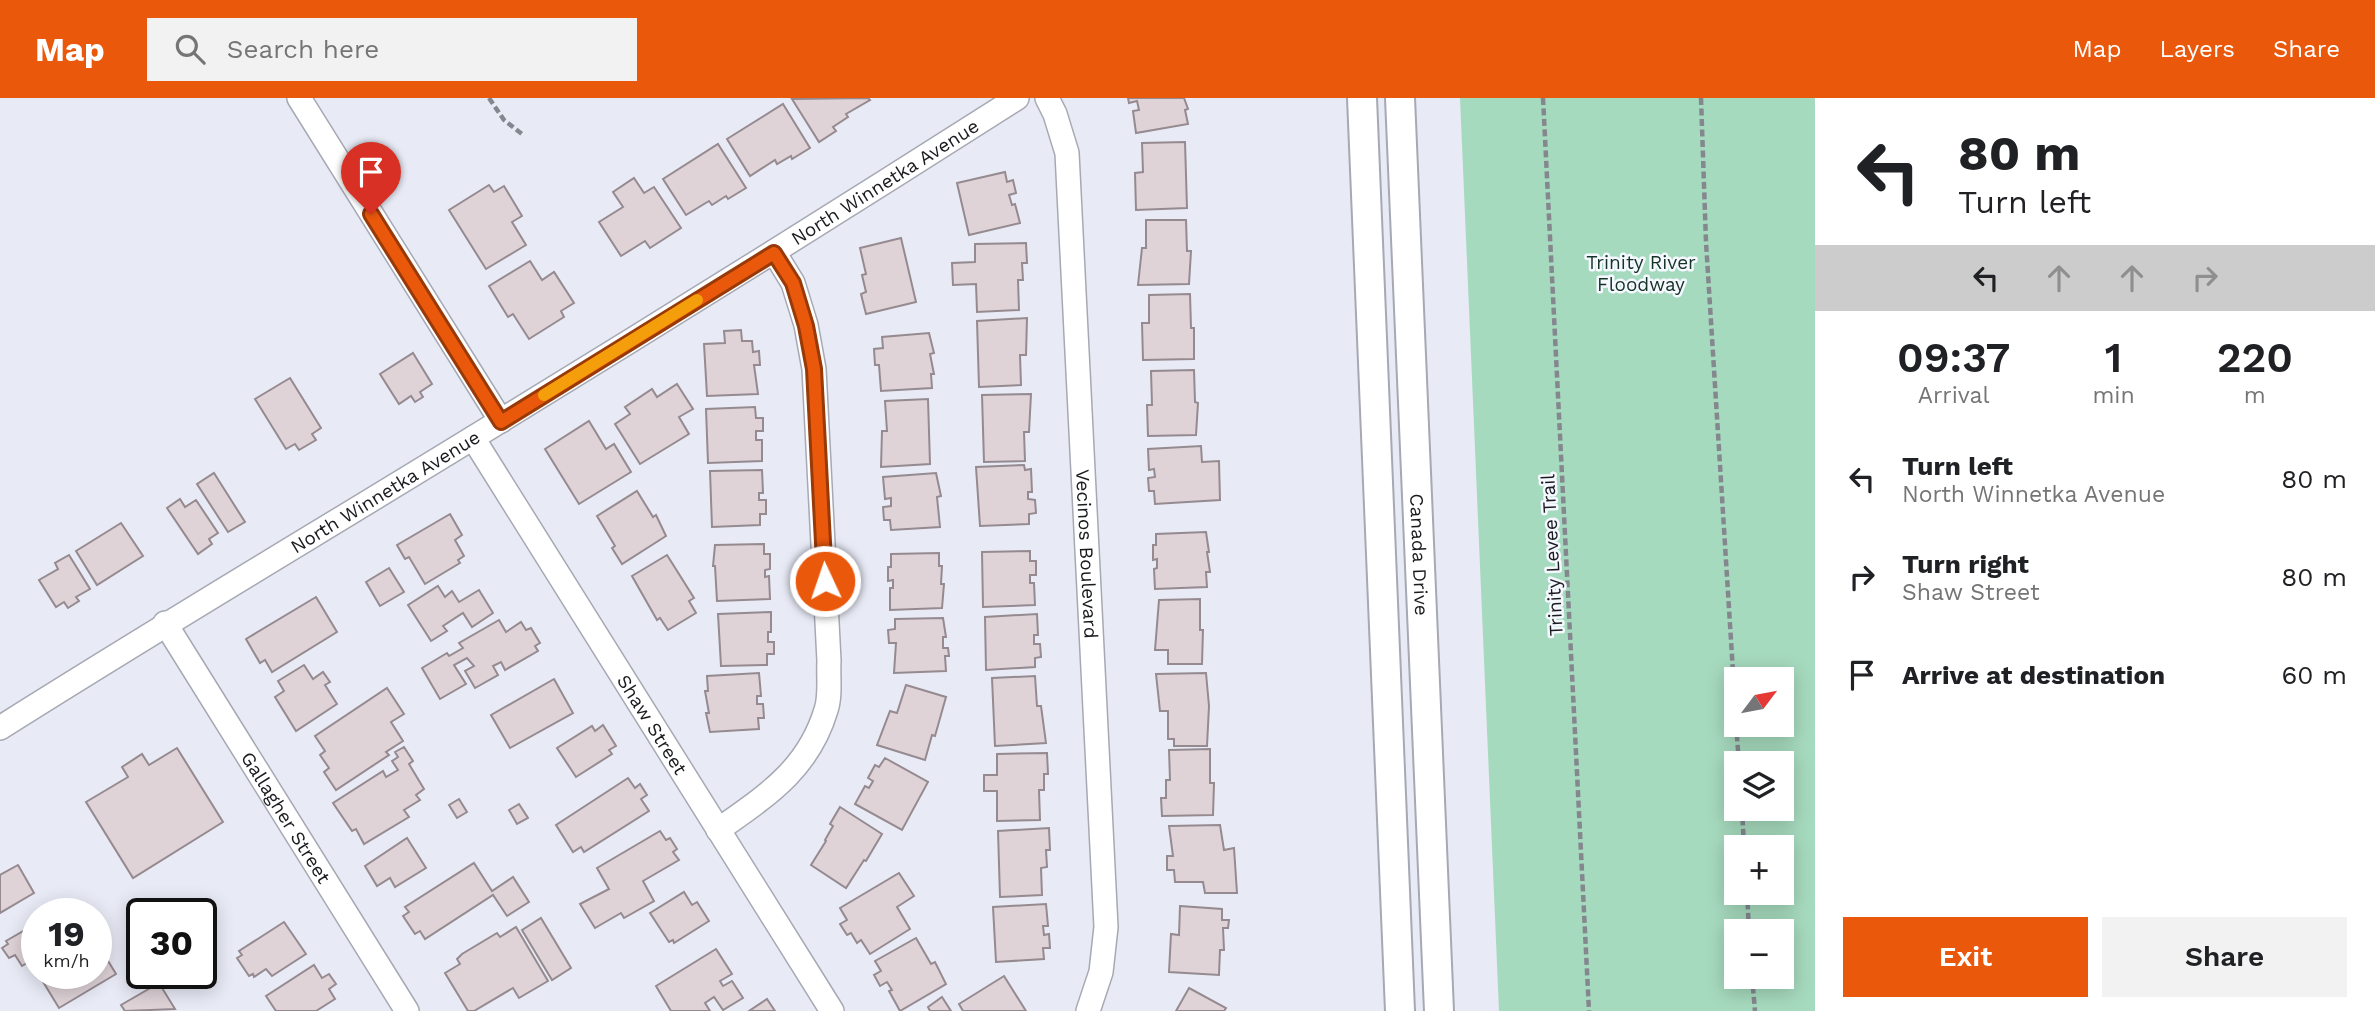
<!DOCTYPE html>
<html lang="en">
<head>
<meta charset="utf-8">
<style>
  :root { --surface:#fff; --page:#f2f2f2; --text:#202124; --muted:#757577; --accent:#ea580c }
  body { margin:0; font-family:"Work Sans",sans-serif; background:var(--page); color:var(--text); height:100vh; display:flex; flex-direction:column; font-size:26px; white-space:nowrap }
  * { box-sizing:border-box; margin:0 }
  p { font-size:23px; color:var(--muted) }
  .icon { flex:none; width:38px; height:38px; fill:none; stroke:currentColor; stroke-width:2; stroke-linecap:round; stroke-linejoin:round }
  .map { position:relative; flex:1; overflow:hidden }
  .details { display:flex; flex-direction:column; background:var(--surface); width:560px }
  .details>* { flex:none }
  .top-card { background:#fff; color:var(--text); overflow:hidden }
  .needle { width:46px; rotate:58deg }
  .tools { position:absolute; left:1724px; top:569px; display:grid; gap:14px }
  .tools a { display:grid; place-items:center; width:70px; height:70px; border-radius:0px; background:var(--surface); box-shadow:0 4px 18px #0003; font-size:35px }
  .speed { position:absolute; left:21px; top:800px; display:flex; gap:14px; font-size:35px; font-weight:700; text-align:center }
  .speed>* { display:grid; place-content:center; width:91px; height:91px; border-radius:50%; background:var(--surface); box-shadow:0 4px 18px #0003; line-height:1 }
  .speed small { font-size:18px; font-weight:400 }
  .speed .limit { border:4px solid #111; border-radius:10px; background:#fff; color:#111 }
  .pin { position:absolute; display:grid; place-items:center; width:60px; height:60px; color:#fff; margin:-72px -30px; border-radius:50% 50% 50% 0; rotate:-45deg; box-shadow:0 0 7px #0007 }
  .pin .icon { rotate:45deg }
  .me { position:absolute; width:77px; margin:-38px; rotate:357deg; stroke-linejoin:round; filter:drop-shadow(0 0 5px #0008) }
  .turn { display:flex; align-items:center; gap:24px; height:147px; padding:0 28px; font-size:32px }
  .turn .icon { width:91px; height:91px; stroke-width:2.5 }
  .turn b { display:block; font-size:49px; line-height:60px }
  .lanes { display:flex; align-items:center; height:66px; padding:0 28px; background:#0003; justify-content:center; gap:35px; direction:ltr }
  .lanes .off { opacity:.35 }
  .eta { display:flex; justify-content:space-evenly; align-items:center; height:119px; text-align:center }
  .eta b { font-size:42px; font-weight:600; line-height:49px }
  .primary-button { display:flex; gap:14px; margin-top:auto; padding:14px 28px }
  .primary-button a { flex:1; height:80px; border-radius:0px; background:var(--accent); color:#fff; font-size:28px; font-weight:600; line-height:80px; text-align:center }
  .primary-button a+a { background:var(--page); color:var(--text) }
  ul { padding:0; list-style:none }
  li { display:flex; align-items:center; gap:21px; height:98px; padding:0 28px }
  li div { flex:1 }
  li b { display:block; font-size:26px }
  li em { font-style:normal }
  header { display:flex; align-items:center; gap:42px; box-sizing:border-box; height:98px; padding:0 35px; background:var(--accent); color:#fff }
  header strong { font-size:33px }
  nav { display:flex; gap:38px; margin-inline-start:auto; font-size:24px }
  .search { width:490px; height:63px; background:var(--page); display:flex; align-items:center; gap:18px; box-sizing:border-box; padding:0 24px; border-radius:0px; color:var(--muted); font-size:26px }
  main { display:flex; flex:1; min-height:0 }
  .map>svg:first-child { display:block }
  .green { fill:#a6dabe; fill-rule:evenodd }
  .building { fill:#dfd3d8; stroke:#958a8f; stroke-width:2 }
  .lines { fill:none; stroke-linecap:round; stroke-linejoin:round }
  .minor-casing { stroke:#a6a9b3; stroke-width:26 }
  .tertiary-casing { stroke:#a6a9b3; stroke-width:32 }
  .path { stroke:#85878f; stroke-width:4.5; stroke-dasharray:7 3.5; stroke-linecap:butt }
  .minor { stroke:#fff; stroke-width:23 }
  .tertiary { stroke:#fff; stroke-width:28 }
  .route-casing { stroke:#983908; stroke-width:18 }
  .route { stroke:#ea580c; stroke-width:12 }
  .slow { stroke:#f59e0b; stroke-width:12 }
  .labels { text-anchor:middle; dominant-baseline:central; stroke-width:5; stroke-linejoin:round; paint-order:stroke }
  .street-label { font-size:19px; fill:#1a1b1e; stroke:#f6f8ff }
  .park-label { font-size:19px; fill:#143325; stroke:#f6f8ff }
</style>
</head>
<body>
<header>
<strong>Map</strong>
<div class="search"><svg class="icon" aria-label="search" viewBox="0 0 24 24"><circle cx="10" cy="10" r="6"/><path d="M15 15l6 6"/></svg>Search here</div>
<nav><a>Map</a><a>Layers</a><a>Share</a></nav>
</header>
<main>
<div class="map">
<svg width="1815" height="913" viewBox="0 0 1815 913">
  <rect width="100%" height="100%" fill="#e8ebf6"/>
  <path class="green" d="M1460,0H1815V913H1499ZM1736,581H1782V626H1736ZM1736,665H1782V710H1736ZM1736,749H1782V794H1736ZM1736,833H1782V878H1736Z"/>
  <g class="building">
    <polygon points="868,0 870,2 846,16 848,19 833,29 836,33 819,44 792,1"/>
    <polygon points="1128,0 1184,0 1188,11 1185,12 1188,26 1136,35 1133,13 1139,12 1137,3 1129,5"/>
    <polygon points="783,6 810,50 792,61 791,58 777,66 775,62 750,78 727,41"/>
    <polygon points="1185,44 1187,110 1136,112 1135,75 1143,74 1142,45"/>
    <polygon points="718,46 746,90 728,101 726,98 712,107 709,103 686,117 663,81"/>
    <polygon points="1005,74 1007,84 1013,82 1016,95 1009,97 1012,107 1015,106 1020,125 969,137 957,85"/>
    <polygon points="634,80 644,95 654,89 681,130 650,150 645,143 621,158 599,124 623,109 613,94"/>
    <polygon points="489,87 494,94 504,88 522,118 512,124 526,147 486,171 449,112"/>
    <polygon points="1146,122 1186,122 1187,153 1191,153 1189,186 1138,187 1142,150 1146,150"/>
    <polygon points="901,140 916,204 866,216 861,196 866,194 862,177 866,176 860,150"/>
    <polygon points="1026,145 1027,165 1022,165 1023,182 1018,182 1019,212 977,214 976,186 953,187 952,165 975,164 975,146"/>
    <polygon points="530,163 542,182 554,174 574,205 561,213 564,219 529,241 513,216 508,219 489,188"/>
    <polygon points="1190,196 1191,230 1194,230 1194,261 1143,262 1142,225 1149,225 1149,197"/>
    <polygon points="1027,220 1026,257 1020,257 1021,287 979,289 977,223"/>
    <polygon points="741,232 742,243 752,243 753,254 759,253 760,267 754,267 758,296 707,298 704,246 725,245 724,233"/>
    <polygon points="929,235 934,255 930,256 934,276 931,276 932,290 881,293 879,267 875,267 874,251 883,250 882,239"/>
    <polygon points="413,255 432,286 420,294 423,299 415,304 411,298 399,306 380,276"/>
    <polygon points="1194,272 1195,304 1198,305 1196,337 1148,338 1147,307 1152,307 1151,273"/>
    <polygon points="290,280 321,330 312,336 316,342 299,352 295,346 286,351 255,301"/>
    <polygon points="677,286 693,311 679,319 689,336 640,366 615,326 630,316 625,309 652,291 657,299"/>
    <polygon points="1031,296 1029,334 1024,334 1025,363 984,364 982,297"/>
    <polygon points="928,301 930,366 881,369 882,333 887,333 885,303"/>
    <polygon points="755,309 756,320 763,320 763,333 756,333 756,342 762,342 762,363 708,365 706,311"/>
    <polygon points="589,323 606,351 614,346 631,374 579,406 545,351"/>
    <polygon points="1201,348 1202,364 1219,363 1220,402 1155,406 1154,393 1149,393 1148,380 1155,379 1154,371 1149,372 1148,351"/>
    <polygon points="1024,367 1025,372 1031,371 1032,394 1028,394 1028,401 1035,402 1036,415 1029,416 1029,426 980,428 976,369"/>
    <polygon points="762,372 763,395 759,395 759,402 766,402 766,416 760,416 760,427 712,429 710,373"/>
    <polygon points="214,375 245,424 228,434 197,386"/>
    <polygon points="936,375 941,398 937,399 940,429 891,432 890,422 884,422 883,409 891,408 891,400 885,401 883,379"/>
    <polygon points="637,393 653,419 656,417 666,438 622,466 612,450 615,448 597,418"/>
    <polygon points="180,401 185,409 196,402 218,435 209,441 212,446 198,456 167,410"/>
    <polygon points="450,416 462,437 455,442 464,458 458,462 460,465 425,486 409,459 405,461 397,447"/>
    <polygon points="121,425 143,458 97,487 76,453"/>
    <polygon points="1206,434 1209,454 1207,454 1210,474 1206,474 1207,489 1155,491 1154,471 1157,470 1157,461 1153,462 1153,447 1156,447 1156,436"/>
    <polygon points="764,446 764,456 770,456 770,471 765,472 765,479 769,478 770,501 717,503 715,468 713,468 715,447"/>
    <polygon points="1030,453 1030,463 1036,463 1036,477 1030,477 1030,485 1034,485 1035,507 983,509 982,454"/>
    <polygon points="939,455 939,468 942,468 941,486 944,486 942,510 890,512 890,490 893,490 893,482 888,483 888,469 891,469 891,456"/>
    <polygon points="69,457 90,491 76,499 79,503 68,510 64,504 56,509 39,482 58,471 55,465"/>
    <polygon points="667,457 694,500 689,503 696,515 668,532 660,520 657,522 632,478"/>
    <polygon points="389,470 404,494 380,508 366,484"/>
    <polygon points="438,488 445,499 452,493 459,504 479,492 493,515 472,529 463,515 443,528 447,533 431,543 408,507"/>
    <polygon points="316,499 337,534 272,574 265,562 260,565 246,541"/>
    <polygon points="1200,501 1200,532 1203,532 1202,566 1168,566 1168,552 1155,552 1159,502"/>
    <polygon points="771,514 771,534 768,534 768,544 774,544 774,556 767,556 767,567 721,568 718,516"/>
    <polygon points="1037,516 1038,537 1034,537 1034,546 1040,546 1041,559 1035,560 1035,569 986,572 985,519"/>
    <polygon points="943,520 946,539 943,539 943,550 948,550 949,558 945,558 946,573 894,575 896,545 889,545 888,532 895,531 895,521"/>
    <polygon points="499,522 506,534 521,524 526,532 531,530 540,545 535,548 538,553 505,572 501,564 493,568 498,577 475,590 465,573 474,568 467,560 454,567 466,586 440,601 422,570 447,555 449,558 463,550 459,545"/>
    <polygon points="304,567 313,581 323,574 330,584 325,587 337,606 296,633 275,599 284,593 278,583"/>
    <polygon points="759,575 761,598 757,598 757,606 763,606 764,620 758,620 759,631 710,634 706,615 709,615 705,593 708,593 707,578"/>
    <polygon points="1206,575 1209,608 1207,648 1174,648 1174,641 1168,641 1168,613 1160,613 1156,576"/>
    <polygon points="1035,578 1037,608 1041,608 1046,645 995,648 992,580"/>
    <polygon points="554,581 573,615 510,650 491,617"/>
    <polygon points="906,587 946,599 935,638 932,637 925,662 877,647 890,613 897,615"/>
    <polygon points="387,590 404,616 391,624 403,643 386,654 389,657 336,692 324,674 329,670 320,657 325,653 315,638"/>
    <polygon points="603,627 616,648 609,652 612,656 576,679 557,650 592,628 595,633"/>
    <polygon points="404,649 413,663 409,666 424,691 416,697 420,702 404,712 409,719 364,746 356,731 352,733 333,705 383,673 386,679 398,672 392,663 398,659 395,654"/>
    <polygon points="177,650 223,724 133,780 86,704 128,679 122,669 142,656 149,667"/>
    <polygon points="1210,651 1210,685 1214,685 1213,717 1162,718 1161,700 1166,700 1166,682 1170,682 1169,652"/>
    <polygon points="1047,655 1048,676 1044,676 1044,692 1039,692 1040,722 997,723 997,693 984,693 984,677 997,677 997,656"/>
    <polygon points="885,660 928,684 902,732 855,706 865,688 869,690 873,683 868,680 875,667 879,669"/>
    <polygon points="628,680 635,690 640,686 647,697 641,701 649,713 584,754 581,749 573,754 556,727"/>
    <polygon points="459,701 467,714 457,720 449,707"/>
    <polygon points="519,706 528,720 517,726 509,712"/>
    <polygon points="840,709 882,736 866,763 864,762 846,790 811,767 826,743 825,742 833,728 830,726"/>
    <polygon points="1220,727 1224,752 1234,750 1237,795 1205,795 1203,784 1175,784 1174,772 1167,772 1167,758 1173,758 1169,728"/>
    <polygon points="1049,730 1050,752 1046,752 1047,769 1041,770 1042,797 1000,799 998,733"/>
    <polygon points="660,733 666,742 670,740 677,751 673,754 679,762 643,783 654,803 624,820 621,815 595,830 580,806 609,791 597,770"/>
    <polygon points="407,740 426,770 395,789 390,780 377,788 365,768"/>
    <polygon points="474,765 492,793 513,779 529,804 507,818 493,797 425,841 420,833 415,836 403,818 409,814 405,809"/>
    <polygon points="18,767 34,795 0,815 0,777"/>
    <polygon points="899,775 914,798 897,809 910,831 870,856 861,842 857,845 851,835 847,837 840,826 847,822 840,810"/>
    <polygon points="684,794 692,807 697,804 709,823 674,845 673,842 669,844 650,815"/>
    <polygon points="1046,806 1048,828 1043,828 1044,837 1049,836 1050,850 1043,850 1044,861 996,864 993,809"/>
    <polygon points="1180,808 1222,811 1222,822 1229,822 1228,830 1223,830 1224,852 1220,852 1219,877 1169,874 1171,836 1179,837"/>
    <polygon points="541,820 571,870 552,882 522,832"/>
    <polygon points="284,824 306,856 272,878 266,871 254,879 253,876 249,878 237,860 242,857 239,853"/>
    <polygon points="37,825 37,859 22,868 15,857 9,860 2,850 8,846 6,843"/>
    <polygon points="516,829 548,883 519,900 513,890 474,913 468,913 445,875 460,866 457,861 462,856 497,835 500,839"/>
    <polygon points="916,840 931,866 935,864 946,886 900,913 889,893 892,892 887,884 880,888 874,877 881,873 875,863"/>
    <polygon points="99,848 116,876 59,910 42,882 54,875 96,875 96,850"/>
    <polygon points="716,851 732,876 720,883 723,888 732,883 743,900 723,912 714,899 705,905 710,913 671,913 656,888"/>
    <polygon points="314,867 322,880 329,876 336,886 329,891 335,901 316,913 276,913 266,898"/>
    <polygon points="1004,878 1026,913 963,913 959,906"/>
    <polygon points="159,885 175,911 125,913 121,907"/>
    <polygon points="1189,890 1226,910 1224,913 1176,913"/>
    <polygon points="942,899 951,913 930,913 928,909"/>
    <polygon points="767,901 775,913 749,913"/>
  </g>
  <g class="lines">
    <defs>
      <g id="minor">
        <polyline points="299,0 501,323"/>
        <path id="s1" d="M1047,0L1055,16L1067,55L1106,829L1101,874L1088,913"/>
        <path id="s2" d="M473,340L832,913"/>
        <path id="s3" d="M165,525L407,913"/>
        <path id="s4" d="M0,630C166,525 335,425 502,322C675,216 846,109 1017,0"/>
        <path d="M718,732C766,698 808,672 826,612C831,598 828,578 829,563L814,271L806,227L793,185L774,154"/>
      </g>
      <g id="tertiary">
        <polyline points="1362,0 1400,913"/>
        <path id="s5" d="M1400,0L1439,913"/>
      </g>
    </defs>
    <use href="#minor" class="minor-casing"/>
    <use href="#tertiary" class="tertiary-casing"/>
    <g class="path">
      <polyline points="489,0 504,22 522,36"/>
      <polyline points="1543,0 1589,913"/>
      <polyline points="1701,0 1706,144 1736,622"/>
      <polyline points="1736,626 1739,665"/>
      <polyline points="1742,710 1744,749"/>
      <polyline points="1747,794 1749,833"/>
      <polyline points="1752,878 1755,913"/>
    </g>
    <use href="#minor" class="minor"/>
    <use href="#tertiary" class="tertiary"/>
  </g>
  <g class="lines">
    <defs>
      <polyline id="route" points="371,116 501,324 774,155 793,185 806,228 814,271 825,483"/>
    </defs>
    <use href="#route" class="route-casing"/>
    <use href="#route" class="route"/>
    <polyline class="slow" points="544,297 697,202"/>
  </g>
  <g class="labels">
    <g class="street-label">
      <text stroke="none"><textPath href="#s4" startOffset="1040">North Winnetka Avenue</textPath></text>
      <text stroke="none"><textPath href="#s4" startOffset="452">North Winnetka Avenue</textPath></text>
      <text stroke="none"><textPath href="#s1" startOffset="460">Vecinos Boulevard</textPath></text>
      <text stroke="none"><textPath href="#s5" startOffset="457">Canada Drive</textPath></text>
      <text transform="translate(1552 457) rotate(-93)">Trinity Levee Trail</text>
      <text stroke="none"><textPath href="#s2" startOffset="338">Shaw Street</textPath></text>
      <text stroke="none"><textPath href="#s3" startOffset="229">Gallagher Street</textPath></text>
    </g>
    <g class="park-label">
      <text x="1641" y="164">Trinity River<tspan x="1641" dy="22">Floodway</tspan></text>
    </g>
  </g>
</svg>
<div class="tools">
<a><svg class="needle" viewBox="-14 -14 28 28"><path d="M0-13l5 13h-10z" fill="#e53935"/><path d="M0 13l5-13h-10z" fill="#757577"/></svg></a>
<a><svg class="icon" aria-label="layers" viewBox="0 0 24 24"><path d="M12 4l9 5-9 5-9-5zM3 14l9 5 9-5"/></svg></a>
<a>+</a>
<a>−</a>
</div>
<div class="speed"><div>19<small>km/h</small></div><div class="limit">30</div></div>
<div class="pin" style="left:371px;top:116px;background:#d93025"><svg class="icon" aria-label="arrive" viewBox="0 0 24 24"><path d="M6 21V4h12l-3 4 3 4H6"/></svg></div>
<svg class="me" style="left:825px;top:483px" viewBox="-20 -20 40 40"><circle r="17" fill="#ea580c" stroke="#fff" stroke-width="3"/><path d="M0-11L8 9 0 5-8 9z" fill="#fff"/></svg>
</div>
<section class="details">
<div class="top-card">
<div class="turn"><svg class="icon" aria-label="left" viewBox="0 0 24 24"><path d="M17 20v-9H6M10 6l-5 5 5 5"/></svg><div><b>80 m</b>Turn left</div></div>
<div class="lanes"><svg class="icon" aria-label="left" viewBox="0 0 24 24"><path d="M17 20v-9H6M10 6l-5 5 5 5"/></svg><svg class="icon off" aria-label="ahead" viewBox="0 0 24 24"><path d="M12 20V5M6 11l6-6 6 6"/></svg><svg class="icon off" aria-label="ahead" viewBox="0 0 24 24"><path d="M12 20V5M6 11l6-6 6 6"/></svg><svg class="icon off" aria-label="right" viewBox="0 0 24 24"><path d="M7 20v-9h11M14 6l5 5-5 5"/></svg></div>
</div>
<div class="eta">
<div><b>09:37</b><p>Arrival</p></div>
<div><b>1</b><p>min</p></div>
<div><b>220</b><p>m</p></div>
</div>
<ul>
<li><svg class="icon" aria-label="left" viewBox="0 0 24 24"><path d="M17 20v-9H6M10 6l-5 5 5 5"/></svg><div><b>Turn left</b><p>North Winnetka Avenue</p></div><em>80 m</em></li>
<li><svg class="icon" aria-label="right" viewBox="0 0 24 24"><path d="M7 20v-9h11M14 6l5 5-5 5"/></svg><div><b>Turn right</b><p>Shaw Street</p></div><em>80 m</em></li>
<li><svg class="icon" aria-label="arrive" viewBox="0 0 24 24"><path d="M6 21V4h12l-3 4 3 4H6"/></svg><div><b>Arrive at destination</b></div><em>60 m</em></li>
</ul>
<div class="primary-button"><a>Exit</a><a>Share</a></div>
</section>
</main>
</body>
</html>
